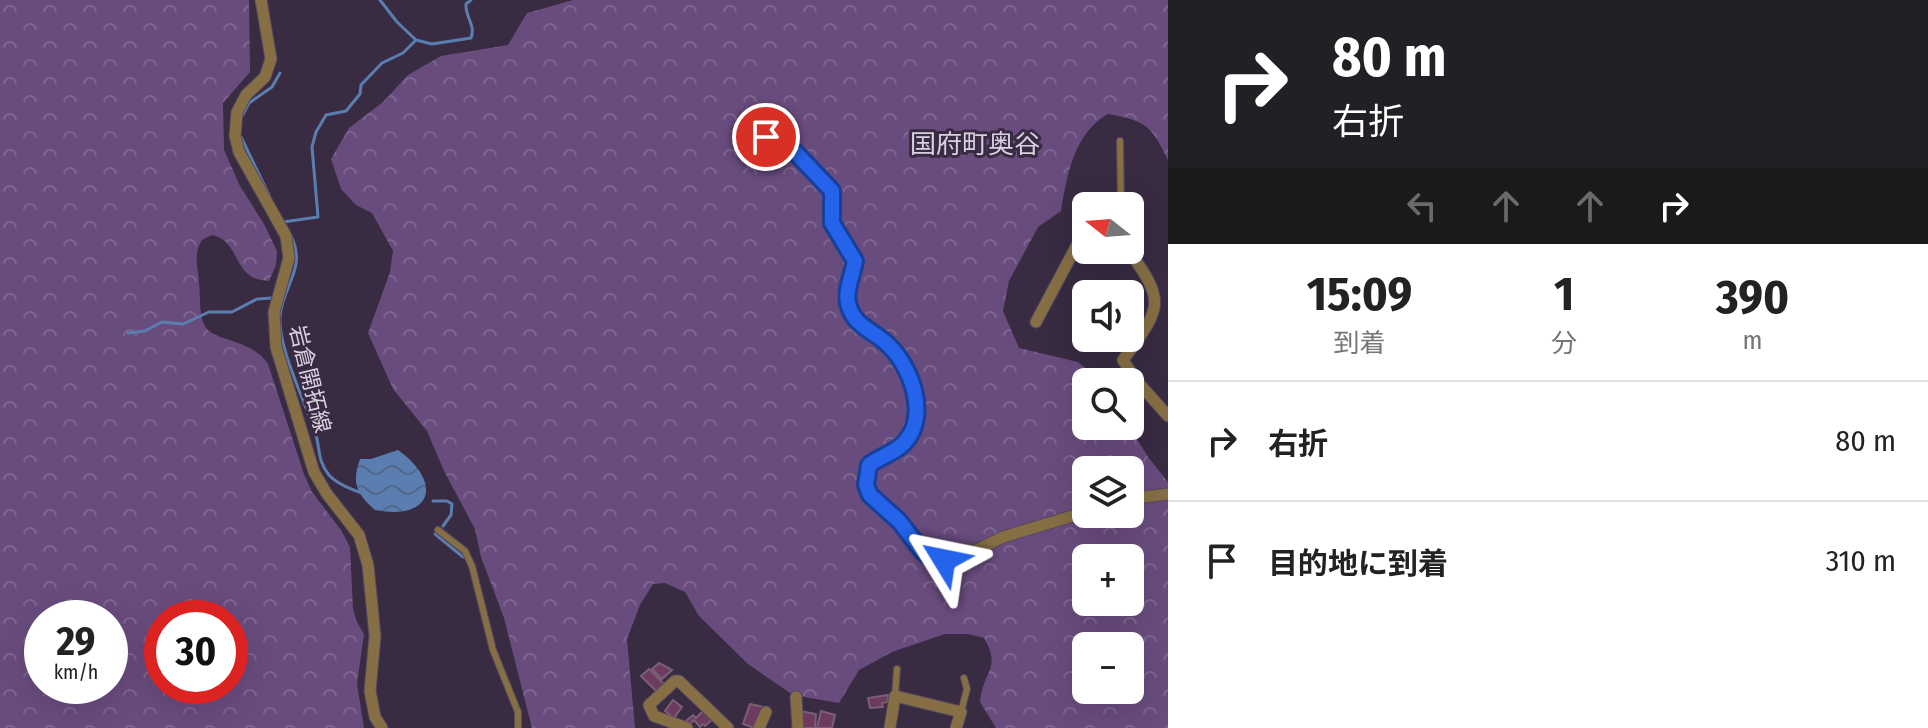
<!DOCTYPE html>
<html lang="ja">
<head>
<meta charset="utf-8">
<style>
  :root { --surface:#fff; --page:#f2f2f2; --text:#222; --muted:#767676; --line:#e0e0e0 }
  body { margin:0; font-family:"Fira Sans Condensed","Noto Sans JP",sans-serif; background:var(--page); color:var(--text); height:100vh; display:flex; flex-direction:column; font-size:30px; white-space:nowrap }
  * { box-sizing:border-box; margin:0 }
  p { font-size:26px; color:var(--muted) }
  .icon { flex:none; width:44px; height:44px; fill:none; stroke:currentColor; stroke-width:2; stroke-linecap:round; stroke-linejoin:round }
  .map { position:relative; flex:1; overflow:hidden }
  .drawer { display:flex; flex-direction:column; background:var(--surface); width:760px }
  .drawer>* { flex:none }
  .hud { background:#202124; color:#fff; overflow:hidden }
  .needle { width:52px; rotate:287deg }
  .buttons { position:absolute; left:1072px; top:192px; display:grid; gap:16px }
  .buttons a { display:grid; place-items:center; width:72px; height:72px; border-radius:12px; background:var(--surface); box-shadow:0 8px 32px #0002; font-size:40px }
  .speed { position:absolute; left:24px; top:600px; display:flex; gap:16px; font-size:40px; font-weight:700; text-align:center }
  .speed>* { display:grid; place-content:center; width:104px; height:104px; border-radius:50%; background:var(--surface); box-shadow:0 8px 32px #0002; line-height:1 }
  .speed small { font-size:20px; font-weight:400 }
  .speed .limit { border:12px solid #d22; background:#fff; color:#111 }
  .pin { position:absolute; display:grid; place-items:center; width:68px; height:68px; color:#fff; margin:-34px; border:4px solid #fff; border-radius:50%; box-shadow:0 2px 8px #0007 }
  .me { position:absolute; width:88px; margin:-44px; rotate:305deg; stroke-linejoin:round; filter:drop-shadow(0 0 6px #0008) }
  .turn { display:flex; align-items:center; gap:28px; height:168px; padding:0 32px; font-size:36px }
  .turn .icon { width:104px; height:104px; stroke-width:2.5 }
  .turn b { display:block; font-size:56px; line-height:68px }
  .lanes { display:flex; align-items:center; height:76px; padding:0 32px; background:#0003; justify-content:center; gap:40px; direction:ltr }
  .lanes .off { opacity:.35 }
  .eta { display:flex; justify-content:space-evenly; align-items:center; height:136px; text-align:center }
  .eta b { font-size:48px; font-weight:700; line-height:56px }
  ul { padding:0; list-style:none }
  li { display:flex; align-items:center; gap:24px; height:120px; padding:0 32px; border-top:2px solid var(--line) }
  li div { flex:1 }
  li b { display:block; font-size:30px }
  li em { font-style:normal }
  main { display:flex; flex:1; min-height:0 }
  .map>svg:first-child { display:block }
  .forest { fill:url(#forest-crowns); fill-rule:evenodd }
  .water { fill:url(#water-waves) }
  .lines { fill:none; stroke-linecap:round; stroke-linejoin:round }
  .stream { stroke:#5a7eb0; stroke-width:3 }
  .building { fill:#6d3b60; stroke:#7b6073; stroke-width:2 }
  .service-casing { stroke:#55495e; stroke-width:8 }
  .minor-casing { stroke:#55495e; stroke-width:13 }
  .service { stroke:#866f44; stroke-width:6 }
  .minor { stroke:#866f44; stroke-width:11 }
  .route-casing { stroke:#184099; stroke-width:20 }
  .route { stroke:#2563eb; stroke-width:14 }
  .labels { text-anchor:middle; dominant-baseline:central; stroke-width:6; stroke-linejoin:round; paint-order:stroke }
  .street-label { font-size:22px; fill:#d9d1e0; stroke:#382b42 }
  .quarter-label { font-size:26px; fill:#d9d1e0; stroke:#382b42 }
</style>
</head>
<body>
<main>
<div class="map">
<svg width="1168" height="728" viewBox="0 0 1168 728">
  <defs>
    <pattern id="forest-crowns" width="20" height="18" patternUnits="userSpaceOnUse" patternTransform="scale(2)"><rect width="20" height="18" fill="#694c7e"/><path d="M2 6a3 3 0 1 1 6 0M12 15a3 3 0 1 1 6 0" fill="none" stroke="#7e6590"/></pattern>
    <pattern id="water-waves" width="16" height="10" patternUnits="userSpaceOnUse" patternTransform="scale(2)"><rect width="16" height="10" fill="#5a7eb0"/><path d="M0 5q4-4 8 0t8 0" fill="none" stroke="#51688a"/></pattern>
  </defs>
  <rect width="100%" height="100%" fill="#382b42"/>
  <g class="forest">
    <path d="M0,0H249L250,72L223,103L224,150L240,186L264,224L277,251L276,265L269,281C231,280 242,241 212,235L202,240C193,254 198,267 199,283C201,297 198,313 205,326C213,342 251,338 268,364L304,474L312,492L341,530L350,547L353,609L357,622L364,634L357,684L364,728H0ZM42,618H110V686H42ZM162,618H230V686H162Z"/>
    <path d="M573,0H1168V160C1151,125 1146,121 1108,114C1074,133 1067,175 1061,211L1038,227L1009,281L1003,311L1019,348L1078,362L1102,382H1086V426H1129L1148,457L1168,482V728H996L980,702C983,670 1002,669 984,638L968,634H945L892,652L859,670L839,703L793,695L748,664L699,616L685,592L665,583L653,584L640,605L627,639L635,728H532L504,618L481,557L475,529L444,471L427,431L393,389L368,333L390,272L393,251L372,213L356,205L341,189L331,159L349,128L383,102L408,75L441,56L508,45L527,13ZM1086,470H1130V514H1086ZM1086,558H1130V602H1086ZM1086,646H1130V690H1086Z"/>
  </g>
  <path class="water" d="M398,450C443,482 433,521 375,510C355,492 352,482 360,459H371Z"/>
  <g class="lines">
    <g class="stream">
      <path d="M380,0L397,22L416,40L432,44L471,38C476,25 465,17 466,4L471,0"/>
      <polyline points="241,118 249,103 272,87 280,73"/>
      <polyline points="241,137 269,195"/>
      <polyline points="282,220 283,222 318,217 312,147 316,132 326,115 346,111 360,94 361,85 382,63 403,53 416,40"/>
      <path d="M290,234C308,268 283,284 280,316C278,350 306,402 316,435C320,450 318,462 329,475C337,484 350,489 362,493"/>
      <polyline points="128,333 145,331 162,322 183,324 209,312 232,312 257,299 272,298"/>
      <polyline points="433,501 447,501 452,504 451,515 443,526"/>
      <polyline points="435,534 463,557"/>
    </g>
  </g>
  <g class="building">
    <polygon points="659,663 672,670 662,679 652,669"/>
    <polygon points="649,669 664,684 656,691 641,676"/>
    <polygon points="888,695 888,702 882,703 883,707 870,708 868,698"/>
    <polygon points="673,700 682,707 674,718 665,711"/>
    <polygon points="750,704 764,707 754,728 743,724"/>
    <polygon points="704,710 713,719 705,726 703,724 700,727 694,720 689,725 686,721 693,715 696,718"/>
    <polygon points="800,711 816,714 815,728 799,728"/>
    <polygon points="821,711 835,715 832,728 817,728"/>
  </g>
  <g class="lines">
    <defs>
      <g id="service">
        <polyline points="1120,141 1121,206"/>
        <polyline points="438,530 465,551 472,566 493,650 518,712 518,728"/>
        <polyline points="895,696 897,669"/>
        <polyline points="961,712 967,689 964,678"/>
      </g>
      <g id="minor">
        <polyline points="261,0 271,59 265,77 246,95 237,112 235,136 239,152 286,236 289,258 274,312 276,347 314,472 327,494 359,535 368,565 375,636 370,691 375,717 382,728"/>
        <path d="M742,130L746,129L784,144L796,153L832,191V223L855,261C853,274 845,290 848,303C853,325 870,330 885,342C910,363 930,414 905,442C896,453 880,456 869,465L865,476L870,495L899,521L923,552L932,558L956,560L1003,537L1086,512"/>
        <path d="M1128,250C1168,303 1160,309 1123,360L1135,379L1168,416"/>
        <polyline points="1036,322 1078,243 1086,238"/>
        <polyline points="1130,494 1144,497 1168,494"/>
        <polyline points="796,697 798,728"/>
        <polyline points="890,727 895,696 961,712 956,728"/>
        <polyline points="687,728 654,716 649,705 675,681 679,681 728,728"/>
        <polyline points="759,728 766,712"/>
      </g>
    </defs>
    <use href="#service" class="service-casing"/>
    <use href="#minor" class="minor-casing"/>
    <use href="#service" class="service"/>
    <use href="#minor" class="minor"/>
  </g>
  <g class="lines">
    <defs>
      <path id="route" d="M766,137L796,153L832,191V223L855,261C853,274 845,290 848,303C853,325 870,329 885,342C910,363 930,414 905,442C896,453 880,456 869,465L866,485L870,495L899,521L923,552L932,558L944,560"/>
    </defs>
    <use href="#route" class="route-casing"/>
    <use href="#route" class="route"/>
  </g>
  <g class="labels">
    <g class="street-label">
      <text transform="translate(310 379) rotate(76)">岩倉開拓線</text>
    </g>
    <g class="quarter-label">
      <text x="975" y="144">国府町奥谷</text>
    </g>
  </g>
</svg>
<div class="buttons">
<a><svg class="needle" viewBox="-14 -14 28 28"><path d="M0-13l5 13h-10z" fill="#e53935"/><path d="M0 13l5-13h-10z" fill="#767676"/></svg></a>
<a><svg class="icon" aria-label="sound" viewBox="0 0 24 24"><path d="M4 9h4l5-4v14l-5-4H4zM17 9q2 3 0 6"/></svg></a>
<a><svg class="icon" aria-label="search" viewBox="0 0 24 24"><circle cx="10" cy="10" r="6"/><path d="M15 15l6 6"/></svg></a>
<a><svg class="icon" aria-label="layers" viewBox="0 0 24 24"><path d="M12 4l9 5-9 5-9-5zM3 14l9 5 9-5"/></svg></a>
<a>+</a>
<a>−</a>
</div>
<div class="speed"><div>29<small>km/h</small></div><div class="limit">30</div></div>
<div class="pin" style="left:766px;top:137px;background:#d93025"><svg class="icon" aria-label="arrive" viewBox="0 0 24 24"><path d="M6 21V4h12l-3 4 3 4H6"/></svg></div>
<svg class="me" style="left:944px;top:560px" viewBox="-20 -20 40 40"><path d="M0-17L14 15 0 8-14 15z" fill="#2563eb" stroke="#fff" stroke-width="4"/></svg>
</div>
<section class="drawer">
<div class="hud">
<div class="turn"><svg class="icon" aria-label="right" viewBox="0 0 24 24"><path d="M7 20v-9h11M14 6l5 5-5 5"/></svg><div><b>80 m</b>右折</div></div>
<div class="lanes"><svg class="icon off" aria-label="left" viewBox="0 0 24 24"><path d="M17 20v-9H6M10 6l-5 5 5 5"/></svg><svg class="icon off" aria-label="ahead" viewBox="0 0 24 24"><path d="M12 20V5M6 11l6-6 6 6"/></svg><svg class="icon off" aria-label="ahead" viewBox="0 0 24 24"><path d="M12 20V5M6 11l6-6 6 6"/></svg><svg class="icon" aria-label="right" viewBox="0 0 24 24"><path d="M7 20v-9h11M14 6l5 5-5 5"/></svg></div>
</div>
<div class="eta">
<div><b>15:09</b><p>到着</p></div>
<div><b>1</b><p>分</p></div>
<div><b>390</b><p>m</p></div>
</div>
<ul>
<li><svg class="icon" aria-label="right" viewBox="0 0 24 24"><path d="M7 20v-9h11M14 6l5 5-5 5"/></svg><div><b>右折</b></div><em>80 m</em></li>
<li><svg class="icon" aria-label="arrive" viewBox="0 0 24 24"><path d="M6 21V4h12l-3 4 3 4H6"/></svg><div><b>目的地に到着</b></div><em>310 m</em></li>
</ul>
</section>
</main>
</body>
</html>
